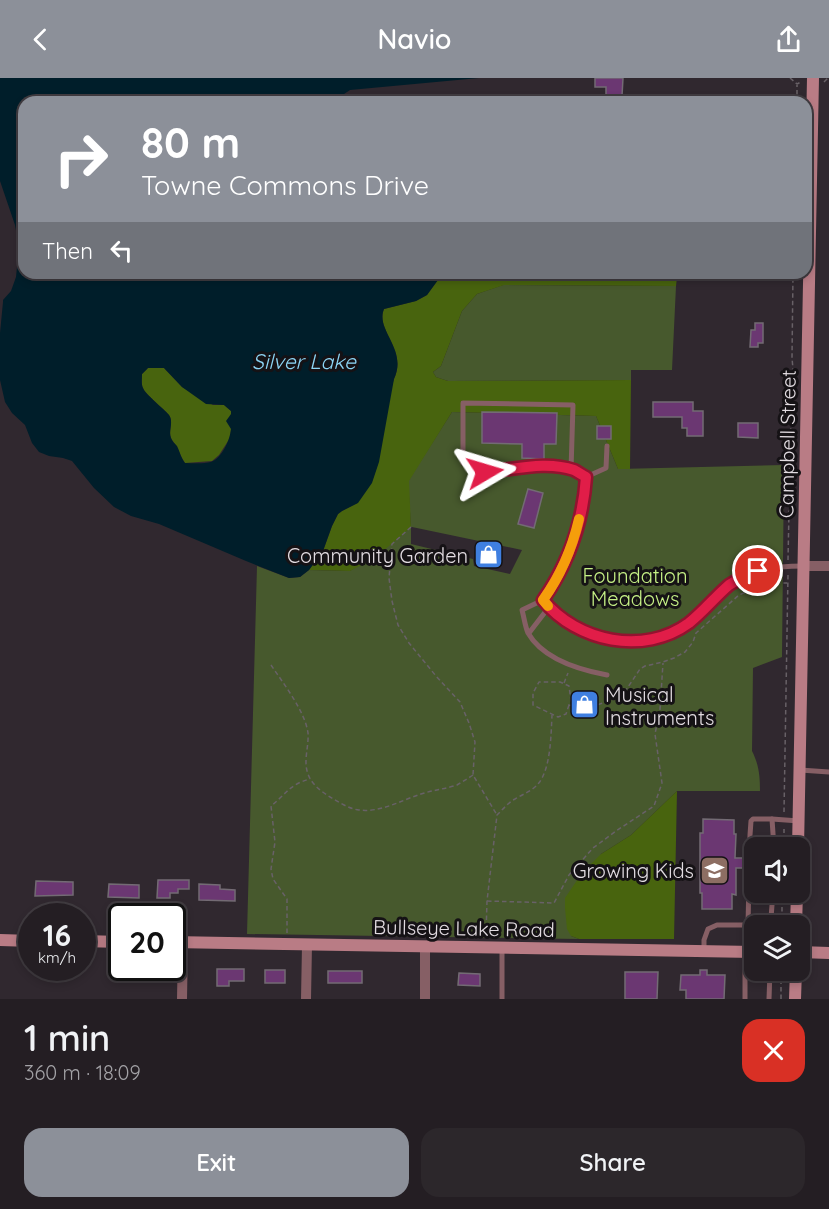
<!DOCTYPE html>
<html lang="en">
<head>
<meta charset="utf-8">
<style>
  :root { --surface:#241e23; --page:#2c272b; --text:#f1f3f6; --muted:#a3a2a6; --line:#413c41; --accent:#8c9099 }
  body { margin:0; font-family:Quicksand,sans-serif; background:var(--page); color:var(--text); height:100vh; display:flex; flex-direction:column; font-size:22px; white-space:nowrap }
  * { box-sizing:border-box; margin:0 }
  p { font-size:20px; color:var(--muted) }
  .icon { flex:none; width:33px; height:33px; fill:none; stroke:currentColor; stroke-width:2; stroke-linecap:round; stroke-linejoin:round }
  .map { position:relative; height:921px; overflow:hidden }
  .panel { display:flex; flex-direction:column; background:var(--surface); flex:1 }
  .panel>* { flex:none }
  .guide { position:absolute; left:18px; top:18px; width:794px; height:183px; border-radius:18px; box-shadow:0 3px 9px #0003,0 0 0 2px var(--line); background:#8c9099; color:#fff; overflow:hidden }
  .buttons { position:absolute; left:744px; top:759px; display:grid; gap:12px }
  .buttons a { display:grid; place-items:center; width:66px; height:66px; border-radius:12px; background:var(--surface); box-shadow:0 3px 9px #0003,0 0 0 2px var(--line); font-size:30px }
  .speed { position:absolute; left:18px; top:825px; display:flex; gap:12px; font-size:30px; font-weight:700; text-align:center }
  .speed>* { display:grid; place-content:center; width:78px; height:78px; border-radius:50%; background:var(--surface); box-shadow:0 3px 9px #0003,0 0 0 2px var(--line); line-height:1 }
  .speed small { font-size:15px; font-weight:400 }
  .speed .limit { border:3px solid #111; border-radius:9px; background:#fff; color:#111 }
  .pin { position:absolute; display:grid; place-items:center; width:51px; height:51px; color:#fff; margin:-26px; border:3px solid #fff; border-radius:50%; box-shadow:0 2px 6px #0007 }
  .me { position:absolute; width:66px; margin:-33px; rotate:83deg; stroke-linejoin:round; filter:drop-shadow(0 0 4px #0008) }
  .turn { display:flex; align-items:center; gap:21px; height:126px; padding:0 24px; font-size:27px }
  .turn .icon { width:78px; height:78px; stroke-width:2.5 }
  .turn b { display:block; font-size:42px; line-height:51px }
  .then { display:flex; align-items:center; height:57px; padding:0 24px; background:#0003; gap:12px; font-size:22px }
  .round { display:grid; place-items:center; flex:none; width:63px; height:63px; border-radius:18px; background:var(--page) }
  .summary { display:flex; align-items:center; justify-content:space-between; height:102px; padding:0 24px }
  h1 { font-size:36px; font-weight:600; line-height:45px }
  .button { display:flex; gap:12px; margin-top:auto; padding:12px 24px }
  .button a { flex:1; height:69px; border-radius:18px; background:var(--accent); color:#fff; font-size:24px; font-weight:600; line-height:69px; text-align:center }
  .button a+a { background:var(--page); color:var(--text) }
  header { display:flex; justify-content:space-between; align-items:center; height:78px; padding:0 24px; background:var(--accent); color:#fff; font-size:27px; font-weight:600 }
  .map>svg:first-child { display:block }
  .green { fill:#47592d; fill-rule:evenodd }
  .forest { fill:#48640e }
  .water { fill:#001e2a; fill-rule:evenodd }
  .building { fill:#6b3772; stroke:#736b74; stroke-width:1.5 }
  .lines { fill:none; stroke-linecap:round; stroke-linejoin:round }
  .path { stroke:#686167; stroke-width:1.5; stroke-dasharray:4.5 3; stroke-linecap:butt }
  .lane { stroke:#865f65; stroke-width:5 }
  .street { stroke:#865f65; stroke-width:10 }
  .secondary { stroke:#b97c85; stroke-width:12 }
  .route-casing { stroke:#92132f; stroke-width:15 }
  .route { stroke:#e11d48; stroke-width:10 }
  .slow { stroke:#f59e0b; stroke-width:10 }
  .labels { text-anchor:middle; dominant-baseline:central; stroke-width:6; stroke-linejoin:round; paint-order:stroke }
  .street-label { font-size:20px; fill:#e2dce1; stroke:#151215 }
  .poi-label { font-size:20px; fill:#e2dce1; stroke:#151215; text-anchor:end }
  .park-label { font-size:20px; fill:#c6f186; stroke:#151215 }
  .water-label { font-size:21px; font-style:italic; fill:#8cd5f5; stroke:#151215 }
</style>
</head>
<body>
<header><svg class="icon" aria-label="back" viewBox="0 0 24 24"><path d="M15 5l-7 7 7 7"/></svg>Navio<svg class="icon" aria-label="share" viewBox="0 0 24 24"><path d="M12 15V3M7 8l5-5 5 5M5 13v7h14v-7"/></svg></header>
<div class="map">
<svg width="829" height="921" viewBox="0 0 829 921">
  <rect width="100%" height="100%" fill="#30282f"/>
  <g class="green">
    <polygon points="503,207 676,208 672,292 631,292 631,302 448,303 436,299 433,294 441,288 462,233 477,216"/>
    <path d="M452,334L596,338L618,391L784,387L782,579L753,590L752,673C759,687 760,698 760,713H677L631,757L601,776L571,858L579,861L247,856L257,488L289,500L300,499L309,492L350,493L411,449L408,403ZM411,449H412L522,472L510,496L474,488L473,481L411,466Z"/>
  </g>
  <g class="forest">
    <path d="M443,195H720V199H677L676,208L504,207L477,216L462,233L441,288L433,294L436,299L448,303L631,302L630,391H618L596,338L452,334L409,403L411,449L375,480L350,493L309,492L323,473L332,448L338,436L342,433L357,425L394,301C408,271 375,253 384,231L416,223L427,217Z"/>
    <path d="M148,290H164L182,309L213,327H224L231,333V351L230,360L219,377L212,383L185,385C181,380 180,374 176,368C175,365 172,363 171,360C168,353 174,344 169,337C164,331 145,316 143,310C141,306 142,300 142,296Z"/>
    <polygon points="677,713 674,861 579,861 571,858 567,851 565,830 565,820 582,795 601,776 631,757"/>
  </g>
  <path class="water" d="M0,0H479L350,12L341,18L338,24H24V195H443L427,217L416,223L384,231C375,252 408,271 394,301L379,384L372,405L358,425L342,433L338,436L332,448L323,473L309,492L300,499L289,500L246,483L159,446L131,438L114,429L94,410L72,383L63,380L49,378L39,374L32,365L25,347L12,335L5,324L0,302V255L3,224V222L11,213L16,199L19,169L15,147L0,103ZM148,290H164L182,309L206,326L224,327L231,333V336L226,343L231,351C230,362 222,380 211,384C203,386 193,385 185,385C181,380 180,374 177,368C175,366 172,363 171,360C168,353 174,344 169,337C164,331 145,316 143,310C141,306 142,300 142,296Z"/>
  <g class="building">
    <polygon points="595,0 623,0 622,18 606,18 606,9 595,9"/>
    <polygon points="755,245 763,245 763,265 758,265 758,269 750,269 751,252 755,252"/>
    <polygon points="653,324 693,324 693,333 703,333 703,358 687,358 687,350 682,350 682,339 653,339"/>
    <polygon points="482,334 557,335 556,366 544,366 544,381 522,380 522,366 482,365"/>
    <polygon points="738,345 758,345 758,360 738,359"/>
    <rect x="597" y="348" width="14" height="13"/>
    <polygon points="528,411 543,415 534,450 518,446"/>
    <polygon points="703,741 734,742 734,756 736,756 735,780 745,780 744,790 736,790 736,817 732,816 732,831 702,831 702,815 700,815 700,755 703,755"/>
    <polygon points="158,802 189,802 189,811 178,811 178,815 170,815 170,820 157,820"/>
    <polygon points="36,803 73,804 73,817 35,818"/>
    <polygon points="109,806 139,807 139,820 108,819"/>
    <polygon points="199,806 220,807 220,811 235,812 235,823 199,822"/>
    <rect x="145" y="891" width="18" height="12"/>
    <polygon points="217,891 244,891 244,903 229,903 229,908 217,908"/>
    <rect x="265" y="892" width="20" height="13"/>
    <polygon points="700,892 707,892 707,897 725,897 724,921 686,921 686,912 680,912 681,897 700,897"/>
    <rect x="328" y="893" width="34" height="12"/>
    <polygon points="625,894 658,894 657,921 625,921"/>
    <polygon points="459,895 480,896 480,908 458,907"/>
  </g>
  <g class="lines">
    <g class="path">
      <polyline points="790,0 797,6 801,4"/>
      <polyline points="824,4 828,0"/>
      <polyline points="797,24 797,7"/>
      <polyline points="411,449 392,466 389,500 392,523 398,547 409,565 436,598 460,624 469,645 475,664 473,697 497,737"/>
      <polyline points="788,482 791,335 794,302 792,280 793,195"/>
      <path d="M271,587C283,605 305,633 308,655C309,669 303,683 308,696C312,707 321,713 330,719C339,724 349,731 359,732C380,735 402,722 421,716C433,712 445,711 457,707C462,704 467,701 473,697"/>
      <polyline points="564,605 568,595"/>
      <polyline points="569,627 566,636 558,639 533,627 533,615 539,604 560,604 569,608 571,623 569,627 583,629 594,628 617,620 624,615 640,591 645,588 663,584 674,580 685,574 693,564 696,555 739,517 763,507 776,505 787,505"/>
      <polyline points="784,734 788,496"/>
      <polyline points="784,770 784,751"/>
      <polyline points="782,814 782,848"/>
      <polyline points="487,823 554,825 569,797 593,770 616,753 654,728 662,705 655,656 660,631 663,585"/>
      <path d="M287,855V821L273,801L271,791L275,764L271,728C286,716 290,706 310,701"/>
      <path d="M486,857L487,823L497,737C503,731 508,725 515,721C523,716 532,713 538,706C551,691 551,656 552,637"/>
      <polyline points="781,921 781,892"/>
    </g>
    <g class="lane">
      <path d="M571,392L573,327L463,325V385C486,402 506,390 531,388C544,387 562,388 574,392C578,394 582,397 586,399C583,443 568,486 543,522C577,564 644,578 688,545C707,532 720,512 740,500C758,490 783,488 803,488"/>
      <polyline points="586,399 606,390 607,368"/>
      <path d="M543,522L522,532C524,539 525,548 528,555C543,581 580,592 607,597"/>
      <polyline points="529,555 549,529"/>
      <polyline points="800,692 829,694"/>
      <polyline points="772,741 799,743"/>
      <polyline points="748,847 750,757 751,743 753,741 772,741 774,770"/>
      <polyline points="704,873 704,862 708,851 717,847 764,847 771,840 773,814"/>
      <polyline points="760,892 770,893 769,921"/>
      <polyline points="502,921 502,871"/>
      <polyline points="745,921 745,891 754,892"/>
    </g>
    <g class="street">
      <polyline points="805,488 829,488"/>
      <polyline points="182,921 183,865"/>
      <polyline points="306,921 307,867"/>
      <polyline points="425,921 425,868"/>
    </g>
    <g class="secondary">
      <polyline points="798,770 813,0"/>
      <polyline points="796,848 797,814"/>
      <polyline points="0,862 32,863"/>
      <polyline points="82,863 122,864"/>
      <polyline points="172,864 754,874"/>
      <polyline points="800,874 829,875"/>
      <polyline points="795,921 796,892"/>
    </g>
  </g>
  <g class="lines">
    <defs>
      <path id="route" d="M485,394C514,392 545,382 574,392C578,394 582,397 586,399C583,443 568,486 543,522C577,564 644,578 689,545C703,534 715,519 729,507C738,501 748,497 758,493"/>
    </defs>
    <use href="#route" class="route-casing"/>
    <use href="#route" class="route"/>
    <path class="slow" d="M548,528L543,522C561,497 572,471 579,441"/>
  </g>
  <defs>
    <symbol id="shop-square" viewBox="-11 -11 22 22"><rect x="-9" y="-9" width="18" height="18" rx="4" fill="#3f7fe0" stroke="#151215"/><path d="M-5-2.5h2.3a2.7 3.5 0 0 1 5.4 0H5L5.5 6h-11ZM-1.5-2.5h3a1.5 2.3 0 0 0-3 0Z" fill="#fff"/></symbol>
    <symbol id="school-square" viewBox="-11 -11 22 22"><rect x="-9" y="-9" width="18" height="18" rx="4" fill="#8d6e63" stroke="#151215"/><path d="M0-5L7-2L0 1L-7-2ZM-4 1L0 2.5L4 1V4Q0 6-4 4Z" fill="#fff"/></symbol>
  </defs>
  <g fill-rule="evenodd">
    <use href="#shop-square" x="472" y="460" width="33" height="33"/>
    <use href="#shop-square" x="568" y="610" width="33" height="33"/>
    <use href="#school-square" x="698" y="776" width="33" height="33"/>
  </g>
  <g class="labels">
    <g class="street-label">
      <text transform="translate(787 366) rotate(-89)">Campbell Street</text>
      <text transform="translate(464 850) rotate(1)">Bullseye Lake Road</text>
    </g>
    <g class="poi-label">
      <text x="468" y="477">Community Garden</text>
      <text x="605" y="616" text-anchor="start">Musical<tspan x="605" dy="23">Instruments</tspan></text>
      <text x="694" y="792">Growing Kids</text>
    </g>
    <g class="park-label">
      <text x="635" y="497">Foundation<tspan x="635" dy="23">Meadows</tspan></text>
    </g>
    <g class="water-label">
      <text x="304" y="283">Silver Lake</text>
    </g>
  </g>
</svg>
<div class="buttons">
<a><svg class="icon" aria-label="sound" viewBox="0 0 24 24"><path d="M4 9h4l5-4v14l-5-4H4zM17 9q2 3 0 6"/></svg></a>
<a><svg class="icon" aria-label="layers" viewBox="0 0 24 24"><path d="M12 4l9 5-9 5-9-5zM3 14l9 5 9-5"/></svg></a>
</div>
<div class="speed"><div>16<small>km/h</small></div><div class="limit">20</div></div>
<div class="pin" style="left:758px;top:493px;background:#d93025"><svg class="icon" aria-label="arrive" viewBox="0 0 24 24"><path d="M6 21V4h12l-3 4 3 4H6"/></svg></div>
<svg class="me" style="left:485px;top:394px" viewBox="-20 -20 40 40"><path d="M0-17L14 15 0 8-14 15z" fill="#e11d48" stroke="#fff" stroke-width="4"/></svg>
<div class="guide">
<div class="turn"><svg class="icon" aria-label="right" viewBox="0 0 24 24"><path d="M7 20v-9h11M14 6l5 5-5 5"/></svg><div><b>80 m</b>Towne Commons Drive</div></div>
<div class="then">Then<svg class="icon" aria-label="left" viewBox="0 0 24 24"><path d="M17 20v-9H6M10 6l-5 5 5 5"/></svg></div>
</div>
</div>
<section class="panel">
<div class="summary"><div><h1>1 min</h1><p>360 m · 18:09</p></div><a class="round" style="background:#d93025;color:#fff"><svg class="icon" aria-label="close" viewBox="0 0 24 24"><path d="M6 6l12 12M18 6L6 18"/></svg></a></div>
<div class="button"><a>Exit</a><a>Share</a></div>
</section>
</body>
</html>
